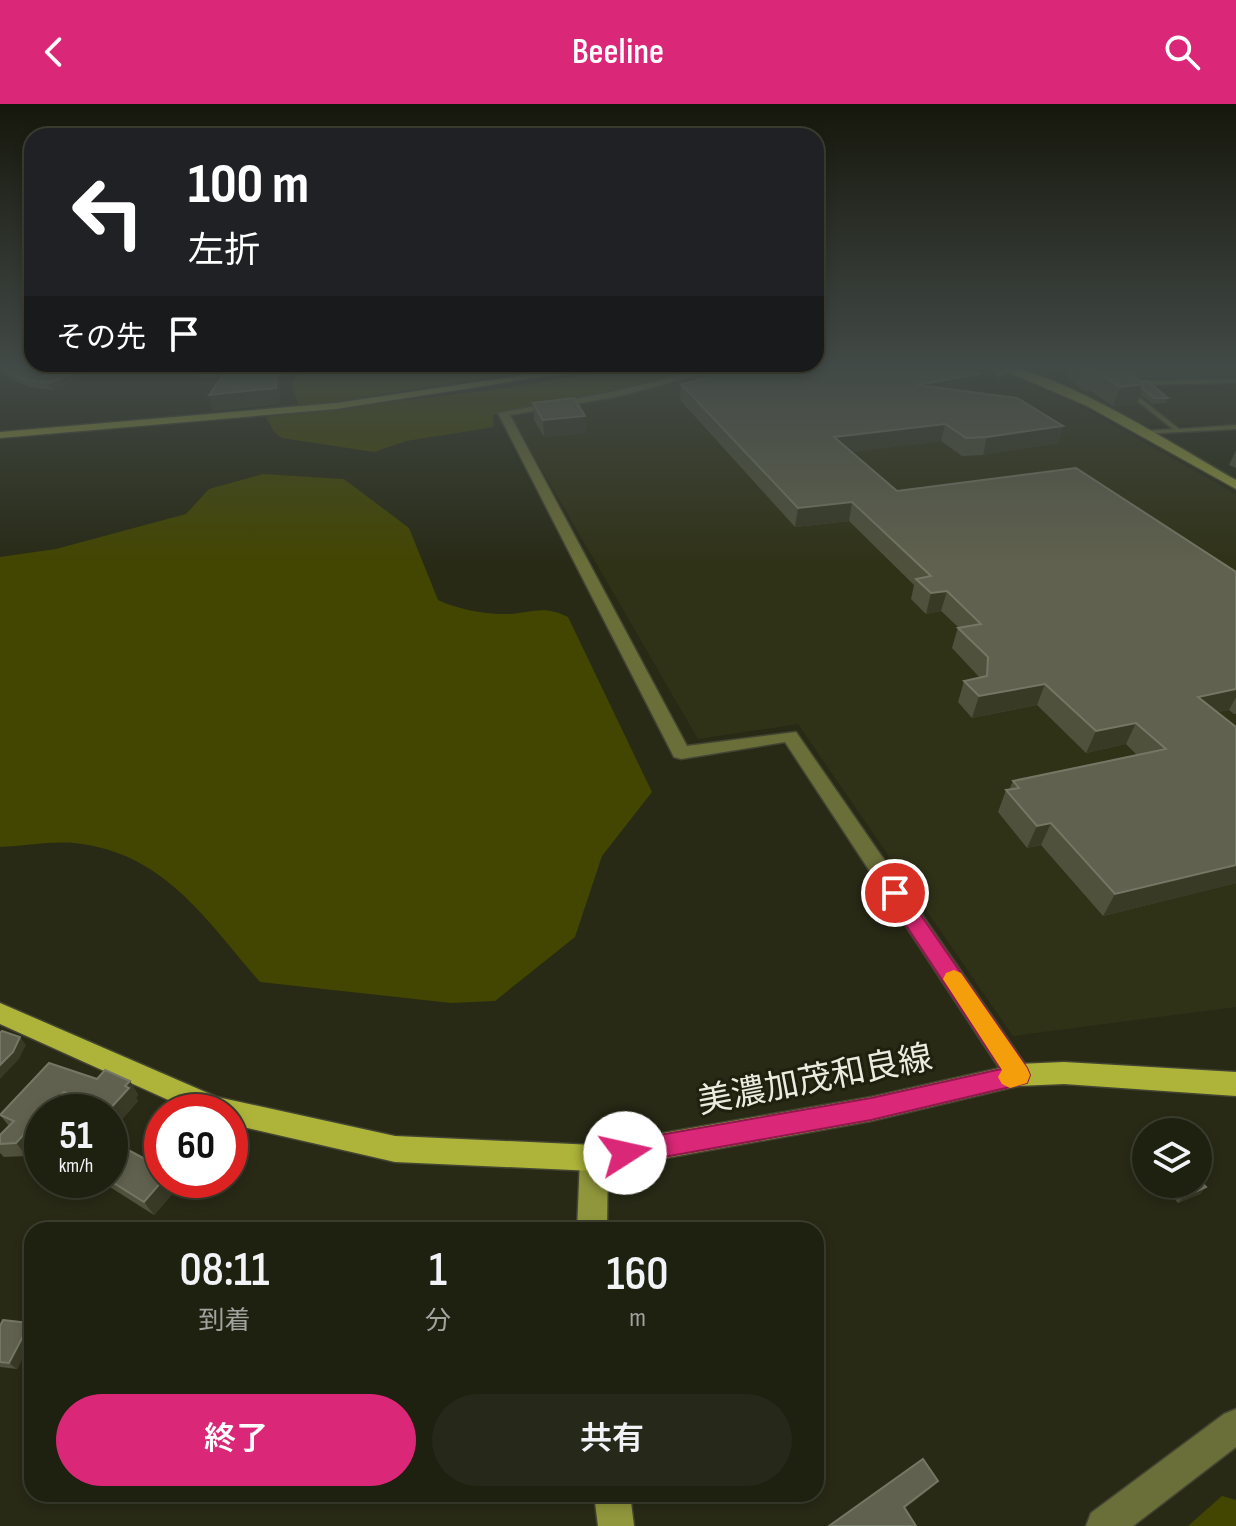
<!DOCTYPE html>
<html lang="ja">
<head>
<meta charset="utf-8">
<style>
  :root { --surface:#1e2010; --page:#262819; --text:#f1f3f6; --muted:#a1a39f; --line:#3c3e30; --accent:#db2777 }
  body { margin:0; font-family:"Sofia Sans Condensed","Noto Sans JP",sans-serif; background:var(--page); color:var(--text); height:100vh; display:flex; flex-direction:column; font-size:30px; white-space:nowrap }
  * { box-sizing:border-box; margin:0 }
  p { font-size:26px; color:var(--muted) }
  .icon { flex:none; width:44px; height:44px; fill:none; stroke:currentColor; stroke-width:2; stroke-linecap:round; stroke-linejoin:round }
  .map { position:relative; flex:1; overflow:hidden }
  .details { position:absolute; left:24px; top:1118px; width:800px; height:280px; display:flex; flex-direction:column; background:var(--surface); border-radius:24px; box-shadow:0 4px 12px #0003,0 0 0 2px var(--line) }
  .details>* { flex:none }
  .hud { position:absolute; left:24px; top:24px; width:800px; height:244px; border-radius:24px; box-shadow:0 4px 12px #0003,0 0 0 2px var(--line); background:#202124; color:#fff; overflow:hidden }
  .controls { position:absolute; left:1132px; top:1014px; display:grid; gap:16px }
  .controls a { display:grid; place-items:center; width:80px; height:80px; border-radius:50%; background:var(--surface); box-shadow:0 4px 12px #0003,0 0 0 2px var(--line); font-size:40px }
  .speed { position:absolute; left:24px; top:990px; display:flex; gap:16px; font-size:40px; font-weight:700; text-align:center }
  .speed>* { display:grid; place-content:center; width:104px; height:104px; border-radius:50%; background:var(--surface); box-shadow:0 4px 12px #0003,0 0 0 2px var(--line); line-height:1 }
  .speed small { font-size:20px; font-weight:400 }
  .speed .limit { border:12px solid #d22; background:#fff; color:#111 }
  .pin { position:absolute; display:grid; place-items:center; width:68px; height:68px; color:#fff; margin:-34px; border:4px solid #fff; border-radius:50%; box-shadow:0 2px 8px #0007 }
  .me { position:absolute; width:88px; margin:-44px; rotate:80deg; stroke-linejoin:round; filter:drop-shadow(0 0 6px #0008) }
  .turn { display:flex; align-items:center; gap:28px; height:168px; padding:0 32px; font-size:36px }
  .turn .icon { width:104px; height:104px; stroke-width:2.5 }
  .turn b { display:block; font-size:56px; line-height:68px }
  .then { display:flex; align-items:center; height:76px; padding:0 32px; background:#0003; gap:16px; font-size:30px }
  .eta { display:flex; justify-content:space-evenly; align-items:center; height:136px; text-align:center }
  .eta b { font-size:48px; font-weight:600; line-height:56px }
  .button { display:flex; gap:16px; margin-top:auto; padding:16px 32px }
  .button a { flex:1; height:92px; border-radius:48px; background:var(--accent); color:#fff; font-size:32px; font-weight:600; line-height:92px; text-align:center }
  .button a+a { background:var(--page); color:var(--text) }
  header { display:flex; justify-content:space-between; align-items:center; height:104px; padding:0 32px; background:var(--accent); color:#fff; font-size:36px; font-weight:600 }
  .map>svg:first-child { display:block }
  .built { fill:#303217 }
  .green { fill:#434600 }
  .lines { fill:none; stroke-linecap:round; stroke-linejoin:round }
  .lane-casing { stroke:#434532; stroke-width:3 }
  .street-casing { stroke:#434532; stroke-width:3 }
  .secondary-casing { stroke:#434532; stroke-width:3 }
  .primary-casing { stroke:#434532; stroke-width:3 }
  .lane { fill:#6a6e39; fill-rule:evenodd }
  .street { fill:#6a6e39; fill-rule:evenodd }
  .secondary { fill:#90963b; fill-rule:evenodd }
  .primary { fill:#adb439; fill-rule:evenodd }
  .wall { fill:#4f513c; fill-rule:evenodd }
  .shaded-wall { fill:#383a26 }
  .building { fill:#60614e; stroke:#757765; stroke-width:2 }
  .route { fill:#db2777; stroke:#8e194d; stroke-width:2 }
  .slow { fill:#f59e0b }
  .labels { text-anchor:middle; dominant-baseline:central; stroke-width:6; stroke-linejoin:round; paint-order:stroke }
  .near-street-label { font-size:34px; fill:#ebece0; stroke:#1f200d }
</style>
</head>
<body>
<header><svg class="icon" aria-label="back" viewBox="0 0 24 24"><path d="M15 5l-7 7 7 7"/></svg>Beeline<svg class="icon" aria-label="search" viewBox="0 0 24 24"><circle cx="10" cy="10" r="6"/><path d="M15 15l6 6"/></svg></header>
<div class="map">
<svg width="1236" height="1422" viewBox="0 0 1236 1422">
  <rect width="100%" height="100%" fill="#282a16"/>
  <g class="built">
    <polygon points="718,262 981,262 1050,285 1236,390 1236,903 1013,932 798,620 698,635 508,307 612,288"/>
    <polygon points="1047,262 1236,262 1236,320 1141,321 1032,269"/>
  </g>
  <g class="green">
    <polygon points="301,262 566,262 299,303 292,280"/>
    <polygon points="635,262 718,262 612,288 508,307 493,311 494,323 406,337 374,348 282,334 274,328 266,313 500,285"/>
    <path d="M263,370L344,375L409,424L438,496C457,505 479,509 500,510C529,511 540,499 568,513L652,688L602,752L575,833L495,897L451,899L260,878C205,815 164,748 74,739C50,737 24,742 0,743V453L56,445L186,410L209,385Z"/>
    <polygon points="1222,1392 1236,1396 1236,1422 1188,1422"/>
  </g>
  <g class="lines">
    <defs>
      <g id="lane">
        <polygon points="1236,275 1236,279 1137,281 1134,279 1137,277"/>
        <polygon points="1126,286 1130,286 1179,325 1236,321 1236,325 1142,330 1141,329 1144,327 1173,325 1126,288"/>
      </g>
      <g id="street">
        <polygon points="717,262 732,262 616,293 510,311 687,642 796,628 1027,963 1031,971 1027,979 1018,982 1009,979 785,638 681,655 674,653 498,309 616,287"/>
        <polygon points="56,266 63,270 63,274 41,277 36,274"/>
        <polygon points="1236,1305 1236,1343 1133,1422 1086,1422 1091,1409 1224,1310"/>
      </g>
      <g id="secondary">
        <polygon points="587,262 610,262 336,305 0,334 0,328 336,299"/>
        <path d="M994,262C1048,259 1184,347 1236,376V385L1087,302Z"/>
        <polygon points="594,1041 604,1045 608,1054 607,1126 577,1126 580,1054 584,1045"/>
        <polygon points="594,1390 630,1390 634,1422 598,1422"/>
      </g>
      <polygon id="primary" points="0,899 217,993 395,1032 594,1041 871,993 1018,960 1064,958 1236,968 1236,992 1064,980 1018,982 871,1017 594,1067 395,1058 230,1020 230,1008 195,1008 0,920"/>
    </defs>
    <use href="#lane" class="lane-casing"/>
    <use href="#street" class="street-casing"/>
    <use href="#secondary" class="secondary-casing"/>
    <use href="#primary" class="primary-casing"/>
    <use href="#lane" class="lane"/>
    <use href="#street" class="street"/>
    <use href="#secondary" class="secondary"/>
    <use href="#primary" class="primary"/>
  </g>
  <g class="wall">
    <path d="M0,262H279L281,269L279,300L213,307L209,291L224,270L216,274H198L197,267L100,270L99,266L52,286L28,283L0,269ZM57,263L62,267L61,270L38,273Z"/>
    <polygon points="696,262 770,262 777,267 979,270 975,287 970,288 1063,322 1058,339 983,351 962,352 941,337 852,348 897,387 1236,468 1236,610 1234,610 1229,606 1217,608 1236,623 1236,779 1103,812 1041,741 1027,744 998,708 1006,686 1009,686 1013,677 1137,651 1126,640 1086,649 1037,601 972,614 958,598 964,577 980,574 952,544 958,523 941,507 926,510 911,495 914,481 849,417 795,423 680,296 681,280 695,276"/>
    <polygon points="990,262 1011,266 1009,272 997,277"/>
    <polygon points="1068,262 1236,262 1236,272 1135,274 1168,294 1166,299 1152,300 1140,290 1137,300 1113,302 1090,287 1083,287 1065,271"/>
    <polygon points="533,299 585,312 586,329 544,333 534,316"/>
    <polygon points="1236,346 1236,364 1229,361"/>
    <polygon points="97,975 130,977 138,991 136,994 138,997 116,1022 110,1019 110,1008 86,1008 74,1002 27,1052 4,1053 0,1049 0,1031 9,1022 0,1011"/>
    <polygon points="100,1076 175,1076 179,1082 154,1111 102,1078"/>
    <polygon points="1162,1080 1198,1080 1206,1083 1200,1090 1178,1099"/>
    <polygon points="32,1221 32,1235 17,1265 0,1263 0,1222"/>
  </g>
  <g class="shaded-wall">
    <polygon points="44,262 57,262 57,263 33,275 30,268"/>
    <polygon points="89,262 108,262 98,264 99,266 52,286 49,279"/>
    <polygon points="228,262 241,262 216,274 215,268"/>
    <polygon points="277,262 279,262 281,269 279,300 213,307 209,291"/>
    <polygon points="1011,266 1009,272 997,277 999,271"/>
    <polygon points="979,270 975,287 914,297 917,281"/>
    <polygon points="1144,280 1137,300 1113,302 1120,283"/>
    <polygon points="585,312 586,329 544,333 543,316"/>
    <polygon points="945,320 941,337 832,351 834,333"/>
    <polygon points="1063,322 1058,339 983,351 987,333"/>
    <polygon points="852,398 849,417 795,423 798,404"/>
    <polygon points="947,487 941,507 926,510 931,489"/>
    <polygon points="1045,580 1037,601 972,614 979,592"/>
    <polygon points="1236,585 1236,593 1229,606 1187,614 1198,593"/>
    <polygon points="1136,619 1126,640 1086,649 1096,627"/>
    <polygon points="1051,719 1041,741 1027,744 1037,722"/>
    <polygon points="1236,761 1236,779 1103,812 1115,790"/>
    <polygon points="20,933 26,941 19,955 0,975 0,961"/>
    <polygon points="130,977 138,991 136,994 138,997 116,1022 110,1013 110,1008 107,1008"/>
    <polygon points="64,988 74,1002 68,1008 45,1008"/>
    <polygon points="42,1011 42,1036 27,1052 16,1039"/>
    <polygon points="163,1076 175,1076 179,1082 154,1111 144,1098"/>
    <polygon points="1206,1083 1200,1090 1178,1099 1184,1093"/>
    <polygon points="30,1219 32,1221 32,1235 17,1265 9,1259"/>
    <polygon points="938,1377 930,1385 897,1411 904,1403"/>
  </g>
  <g class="building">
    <polygon points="0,262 44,262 30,268 39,273 61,270 63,263 62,262 89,262 49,279 25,276 0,264"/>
    <polygon points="101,262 176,262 98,264"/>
    <polygon points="198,262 228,262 215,268 197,268"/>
    <polygon points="230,262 277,262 276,284 209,291"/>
    <polygon points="697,262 770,262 777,267 828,262 964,262 979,270 917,281 1017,294 1063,322 987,333 966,334 945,320 834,333 897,387 1076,364 1236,468 1236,585 1198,593 1236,623 1236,761 1115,790 1051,719 1037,722 1006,686 1019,684 1013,677 1166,645 1136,619 1096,627 1045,580 979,592 964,577 987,572 988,553 958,524 981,520 947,487 931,489 916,475 931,472 852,398 798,404 681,280 708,274"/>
    <polygon points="994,262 1001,262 1011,266 999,271"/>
    <polygon points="1082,262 1119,262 1144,280 1120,283 1096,268 1089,268"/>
    <polygon points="1140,277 1147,277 1168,294 1154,294 1142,284 1144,280"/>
    <polygon points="574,294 585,312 543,316 533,299"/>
    <polygon points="2,927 20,933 13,948 0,961 0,929"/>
    <polygon points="49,959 97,975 105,966 130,977 125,982 129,984 107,1008 64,988 45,1008 42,1008 42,1011 16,1039 0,1040 0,1031 14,1017 0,1011"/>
    <polygon points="115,1039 162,1064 163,1076 144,1098 109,1076 110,1076 110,1044"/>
    <polygon points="1198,1075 1206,1083 1184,1093 1174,1080 1198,1080"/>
    <polygon points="3,1216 30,1219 9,1259 0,1258 0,1222"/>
    <polygon points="923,1355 938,1377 904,1403 916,1422 829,1422"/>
  </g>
  <linearGradient id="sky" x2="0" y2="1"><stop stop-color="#16170c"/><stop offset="0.57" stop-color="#424a47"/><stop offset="1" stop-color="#424a47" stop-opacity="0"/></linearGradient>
  <rect width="1236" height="461" fill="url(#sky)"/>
  <polygon class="route" points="895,781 902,784 1027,964 1030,971 1027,979 871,1016 625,1060 616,1057 612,1049 616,1040 625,1037 871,994 1001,965 888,794 886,789 888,784"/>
  <polygon class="slow" points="954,866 961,869 1027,964 1030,971 1027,979 1010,984 1002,980 998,973 1002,966 943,875 946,869"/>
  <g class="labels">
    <g class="near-street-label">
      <text transform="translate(815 976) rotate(-11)">美濃加茂和良線</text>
    </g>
  </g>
</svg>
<div class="controls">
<a><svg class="icon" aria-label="layers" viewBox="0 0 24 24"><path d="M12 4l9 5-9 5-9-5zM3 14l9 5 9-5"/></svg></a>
</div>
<div class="speed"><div>51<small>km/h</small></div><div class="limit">60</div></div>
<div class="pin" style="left:895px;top:789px;background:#d93025"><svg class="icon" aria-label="arrive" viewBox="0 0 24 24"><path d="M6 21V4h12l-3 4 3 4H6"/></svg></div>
<svg class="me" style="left:625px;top:1049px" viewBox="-20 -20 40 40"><circle r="19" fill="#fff"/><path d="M0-13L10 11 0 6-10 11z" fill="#db2777"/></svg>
<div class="hud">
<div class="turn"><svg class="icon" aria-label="left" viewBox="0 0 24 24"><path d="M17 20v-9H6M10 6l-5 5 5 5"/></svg><div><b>100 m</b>左折</div></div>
<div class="then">その先<svg class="icon" aria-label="arrive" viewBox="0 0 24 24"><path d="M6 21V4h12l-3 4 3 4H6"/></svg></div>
</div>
<section class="details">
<div class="eta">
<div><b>08:11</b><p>到着</p></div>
<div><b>1</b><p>分</p></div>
<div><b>160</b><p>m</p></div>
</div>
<div class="button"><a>終了</a><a>共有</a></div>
</section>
</div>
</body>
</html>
